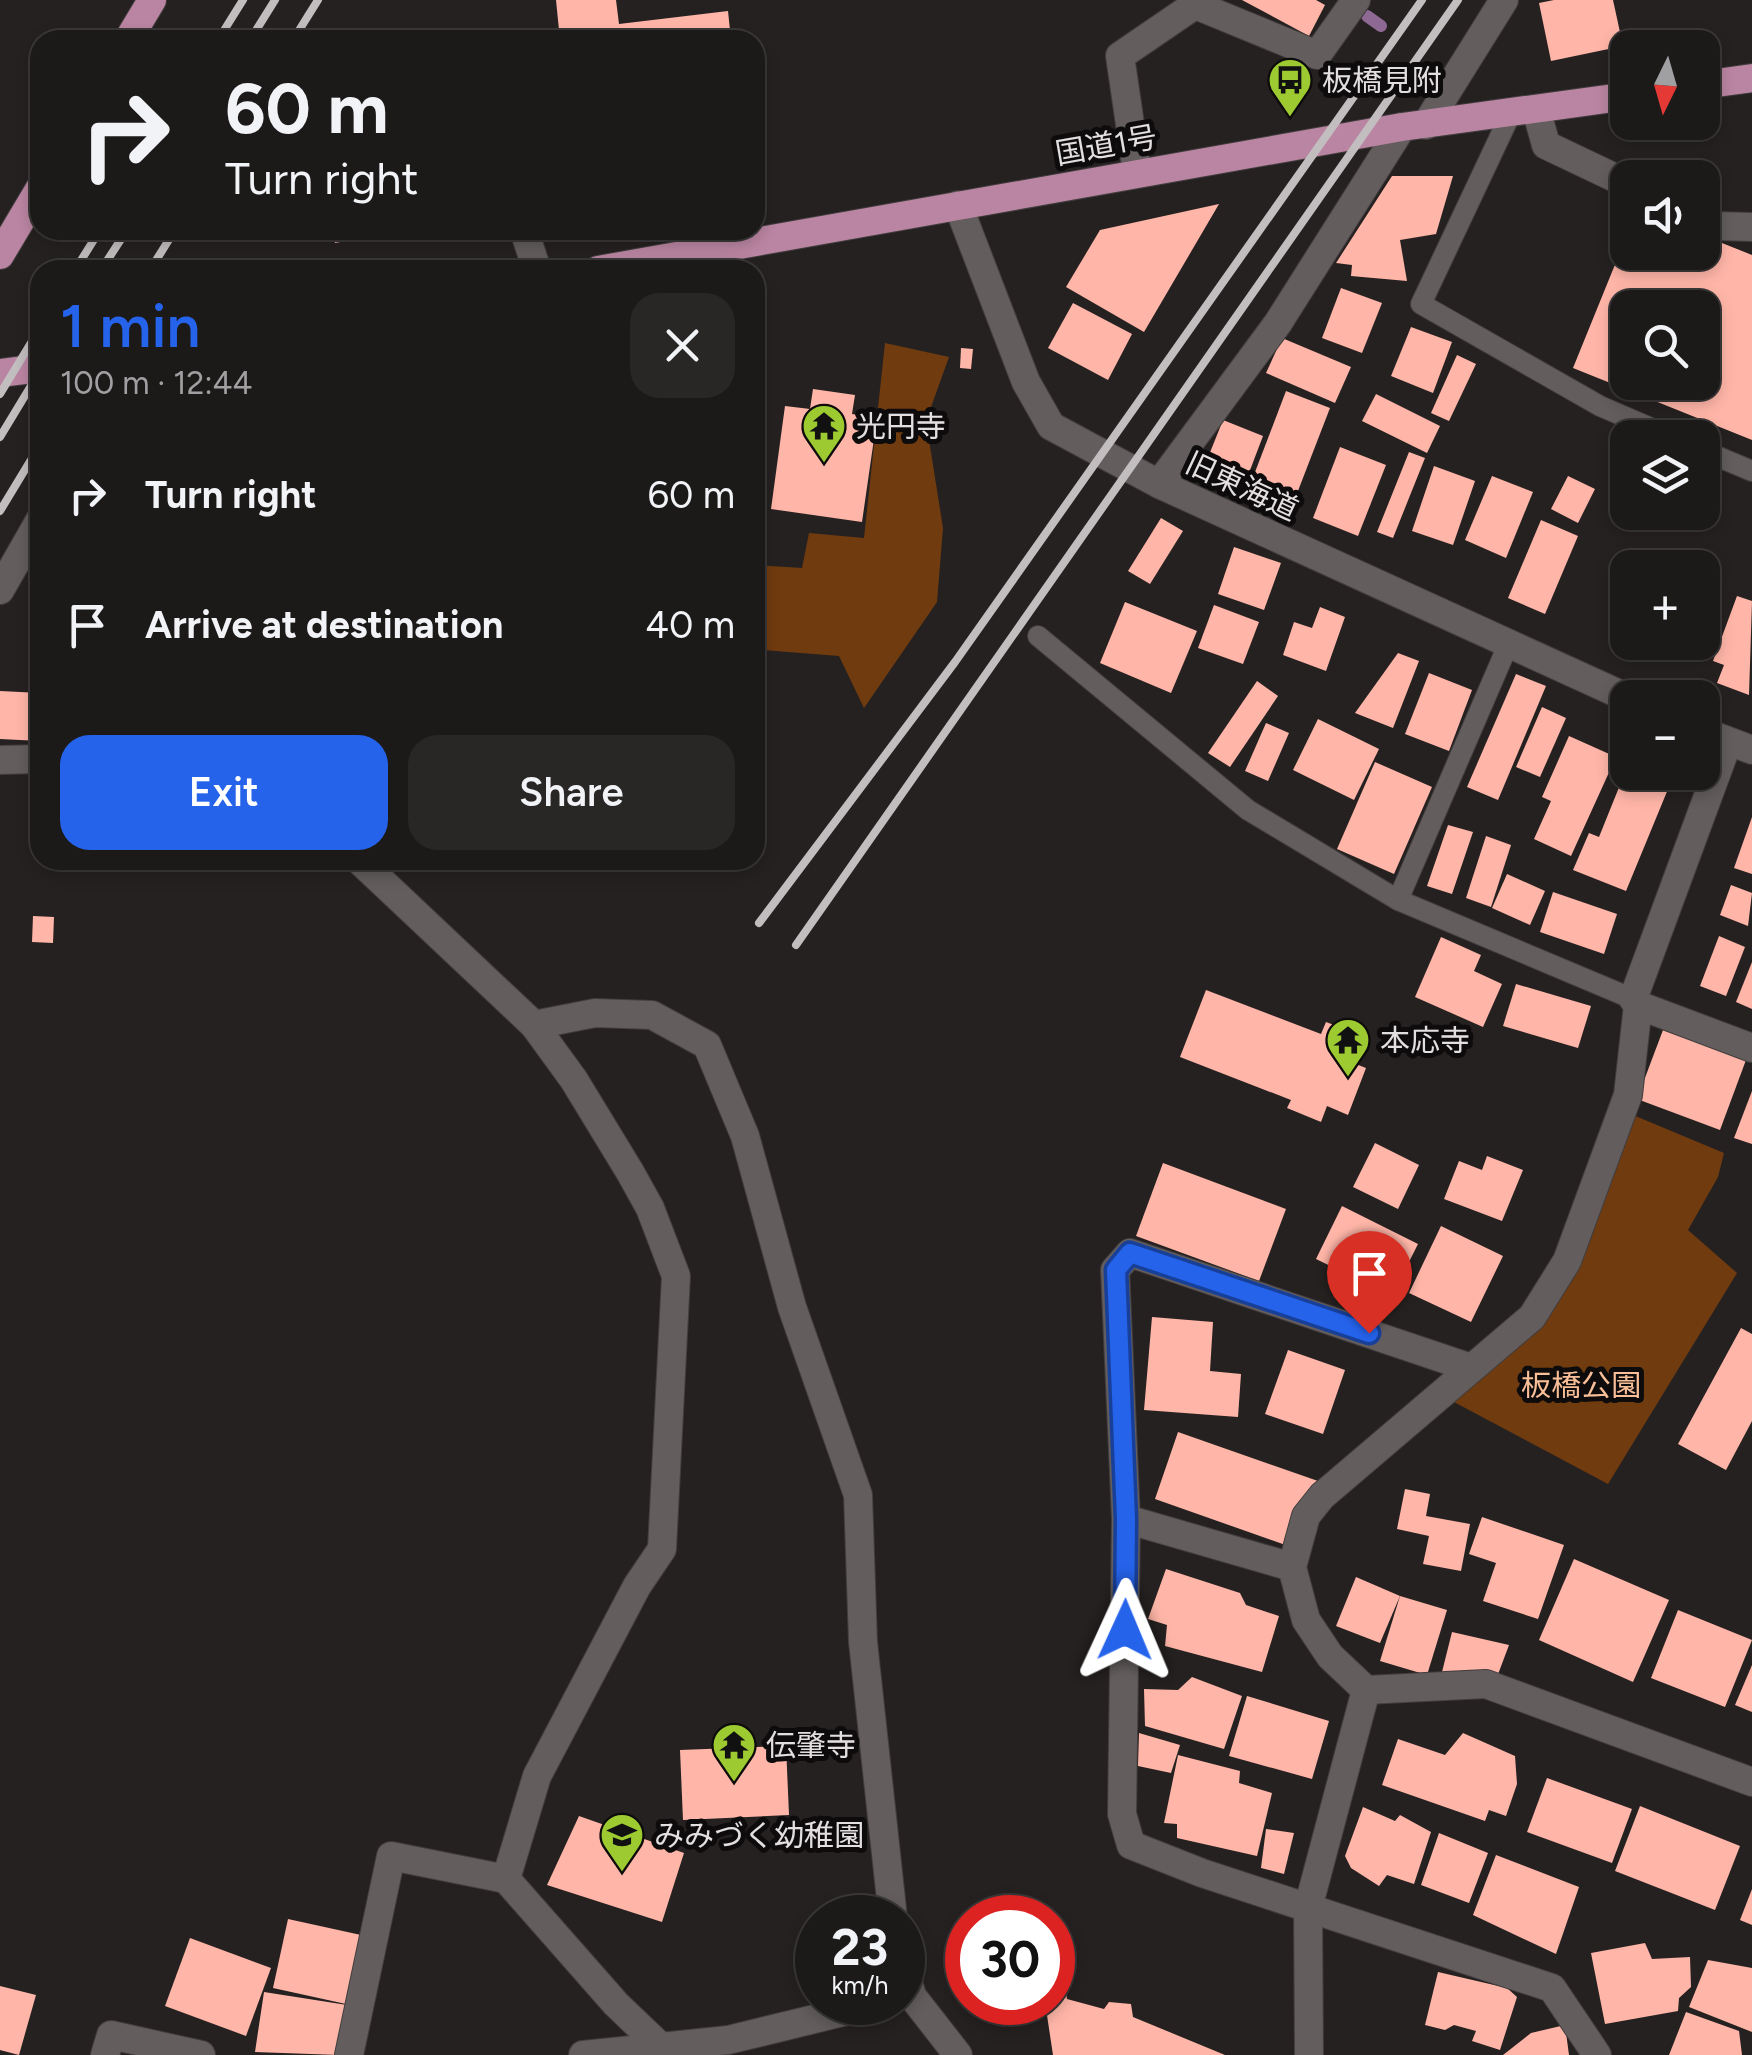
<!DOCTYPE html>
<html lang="en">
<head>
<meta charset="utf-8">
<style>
  :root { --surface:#1c1919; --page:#292626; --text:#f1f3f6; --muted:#a0a0a2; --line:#3a3838; --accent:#2563eb }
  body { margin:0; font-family:Figtree,"Noto Sans JP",sans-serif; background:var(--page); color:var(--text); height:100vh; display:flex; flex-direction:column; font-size:38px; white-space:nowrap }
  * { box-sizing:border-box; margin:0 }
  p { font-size:32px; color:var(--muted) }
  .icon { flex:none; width:55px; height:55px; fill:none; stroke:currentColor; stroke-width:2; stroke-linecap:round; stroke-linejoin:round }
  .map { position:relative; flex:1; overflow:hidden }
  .side { position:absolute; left:30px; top:260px; width:735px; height:610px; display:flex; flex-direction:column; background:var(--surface); border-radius:30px; box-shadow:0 5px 15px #0003,0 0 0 2px var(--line) }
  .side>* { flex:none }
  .top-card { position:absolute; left:30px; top:30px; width:735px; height:210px; border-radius:30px; box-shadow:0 5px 15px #0003,0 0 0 2px var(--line); background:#1c1919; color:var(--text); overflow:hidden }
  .needle { width:65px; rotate:185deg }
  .tools { position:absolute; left:1610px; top:30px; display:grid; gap:20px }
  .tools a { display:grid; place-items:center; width:110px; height:110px; border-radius:20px; background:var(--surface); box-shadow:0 5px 15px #0003,0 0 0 2px var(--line); font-size:50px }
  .speed { position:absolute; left:795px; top:1895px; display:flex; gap:20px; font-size:50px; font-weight:700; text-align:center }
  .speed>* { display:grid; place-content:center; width:130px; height:130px; border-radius:50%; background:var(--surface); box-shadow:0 5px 15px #0003,0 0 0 2px var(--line); line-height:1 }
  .speed small { font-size:25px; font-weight:400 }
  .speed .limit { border:15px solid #d22; background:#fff; color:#111 }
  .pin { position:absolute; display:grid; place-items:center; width:85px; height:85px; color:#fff; margin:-102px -42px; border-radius:50% 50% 50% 0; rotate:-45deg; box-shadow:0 0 10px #0007 }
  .pin .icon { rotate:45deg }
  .me { position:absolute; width:110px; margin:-55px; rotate:1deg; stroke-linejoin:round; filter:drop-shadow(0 0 8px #0008) }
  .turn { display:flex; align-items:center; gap:35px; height:210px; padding:0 30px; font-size:45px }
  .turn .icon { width:130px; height:130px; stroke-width:2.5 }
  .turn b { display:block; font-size:70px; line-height:85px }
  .round { display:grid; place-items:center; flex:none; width:105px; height:105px; border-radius:30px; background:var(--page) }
  .head { display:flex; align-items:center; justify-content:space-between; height:170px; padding:0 30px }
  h1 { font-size:60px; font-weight:600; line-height:75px; color:var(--accent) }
  .primary-button { display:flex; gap:20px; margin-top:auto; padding:20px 30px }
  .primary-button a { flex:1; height:115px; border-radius:30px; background:var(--accent); color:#fff; font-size:40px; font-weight:600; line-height:115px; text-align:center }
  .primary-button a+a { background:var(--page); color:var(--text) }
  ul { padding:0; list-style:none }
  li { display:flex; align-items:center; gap:30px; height:130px; padding:0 30px }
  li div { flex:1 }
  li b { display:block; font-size:38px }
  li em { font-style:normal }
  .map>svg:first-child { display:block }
  .green { fill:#703b0f }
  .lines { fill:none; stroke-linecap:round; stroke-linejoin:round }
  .stream { stroke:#8d6993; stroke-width:12 }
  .building { fill:#ffb6a8; fill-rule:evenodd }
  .service-casing { stroke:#423d3e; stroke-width:22 }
  .minor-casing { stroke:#423d3e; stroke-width:30 }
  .tertiary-casing { stroke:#423d3e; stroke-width:30 }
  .trunk-casing { stroke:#423d3e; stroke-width:30 }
  .service { stroke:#635d5d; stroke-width:20 }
  .minor { stroke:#635d5d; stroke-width:28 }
  .tertiary { stroke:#635d5d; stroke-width:28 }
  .trunk { stroke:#ba85a2; stroke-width:28 }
  .rail { stroke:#c2bebf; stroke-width:8 }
  .route-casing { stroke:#184099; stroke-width:25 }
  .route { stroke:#2563eb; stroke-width:18 }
  .labels { text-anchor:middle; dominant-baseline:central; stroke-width:10; stroke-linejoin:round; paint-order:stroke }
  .poi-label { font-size:30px; fill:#e3dfe0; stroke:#0d0b0b; text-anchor:start }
  .street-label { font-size:30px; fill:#e3dfe0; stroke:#0d0b0b }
  .park-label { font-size:30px; fill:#f8be98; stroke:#0d0b0b }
</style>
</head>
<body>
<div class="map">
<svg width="1752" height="2055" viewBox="0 0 1752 2055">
  <rect width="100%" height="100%" fill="#262121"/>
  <g class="green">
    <polygon points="885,343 949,357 926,421 943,528 937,602 864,708 839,656 763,650 755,629 755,565 802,568 809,533 864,538"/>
    <polygon points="1633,1115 1724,1153 1718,1177 1688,1230 1737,1273 1608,1484 1452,1401 1540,1322"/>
  </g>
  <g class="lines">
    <polyline class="stream" points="1367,16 1381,26"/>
  </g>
  <g class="building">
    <polygon points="556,0 616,0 619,24 728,11 731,40 560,40"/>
    <polygon points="1242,0 1316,0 1325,5 1309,36"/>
    <polygon points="1554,0 1613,0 1623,46 1551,61 1539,3"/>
    <polygon points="1392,176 1453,176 1436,234 1400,240 1407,281 1351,276 1352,265 1336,263"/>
    <polygon points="1219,204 1144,332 1066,287 1100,230"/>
    <polygon points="332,230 359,230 361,238 335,243"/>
    <path d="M1627,235L1628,252H1702V235L1752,255V440L1573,368ZM1628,308H1702V382H1628Z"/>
    <polygon points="1341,288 1382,303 1362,353 1322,338"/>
    <polygon points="1073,303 1132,334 1108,380 1048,348"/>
    <polygon points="1411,327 1452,342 1433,393 1391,376"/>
    <polygon points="1282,338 1351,367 1335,403 1266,373"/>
    <polygon points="961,348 973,349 971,369 960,368"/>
    <polygon points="1457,355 1476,364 1449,421 1431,413"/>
    <polygon points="813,389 855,395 852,414 877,418 862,522 771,509 785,406 810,409"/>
    <polygon points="1286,391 1330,408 1296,496 1252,480"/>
    <polygon points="1376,394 1440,426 1427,453 1362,421"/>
    <polygon points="1223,420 1263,436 1244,486 1203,470"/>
    <polygon points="1340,447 1386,465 1358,536 1313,518"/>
    <polygon points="1409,452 1425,458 1393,538 1377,532"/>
    <polygon points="1434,466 1475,481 1453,545 1412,531"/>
    <polygon points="1492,476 1533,492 1506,558 1465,540"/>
    <polygon points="1568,476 1595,489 1578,523 1551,509"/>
    <polygon points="1161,518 1183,531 1150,584 1128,571"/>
    <polygon points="1541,520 1578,536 1545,614 1508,598"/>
    <polygon points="1234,547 1281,563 1264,610 1218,594"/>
    <polygon points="1737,596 1752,601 1749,695 1717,683 1724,665 1713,661"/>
    <polygon points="1125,602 1197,631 1171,693 1100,663"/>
    <polygon points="1214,605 1259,622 1243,664 1198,648"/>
    <polygon points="1320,607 1345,617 1326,671 1283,655 1294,622 1312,628"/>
    <polygon points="1398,653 1419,661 1393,728 1355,713"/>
    <polygon points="1429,673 1472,690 1449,751 1405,734"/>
    <polygon points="1516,674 1546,686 1498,800 1467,787"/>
    <polygon points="1257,681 1278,696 1230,767 1208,753"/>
    <polygon points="0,691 40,693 40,741 0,739"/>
    <polygon points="1542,707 1566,718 1540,777 1516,767"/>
    <polygon points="1318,719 1379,749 1354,800 1293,770"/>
    <polygon points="1266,723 1289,733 1268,781 1245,771"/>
    <polygon points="1569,736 1616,757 1571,856 1534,839 1551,801 1542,797"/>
    <polygon points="1375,762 1432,787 1394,874 1337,849"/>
    <polygon points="1648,772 1673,777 1626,891 1573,870 1589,833 1599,837 1624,775 1644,783"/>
    <polygon points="1752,817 1752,874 1734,868"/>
    <polygon points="1448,825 1473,832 1452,894 1427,886"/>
    <polygon points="1486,836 1511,845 1491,907 1466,898"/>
    <polygon points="1507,874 1545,891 1530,925 1492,908"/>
    <polygon points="1731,885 1752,893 1748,926 1720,915"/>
    <polygon points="1553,892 1617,914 1604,954 1540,932"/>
    <polygon points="33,916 54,917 53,943 32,942"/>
    <polygon points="1719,936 1745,947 1726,996 1700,986"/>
    <polygon points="1441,937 1481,955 1474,971 1502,984 1483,1027 1415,997"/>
    <polygon points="1752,962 1752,1009 1736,1002"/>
    <polygon points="1516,984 1591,1006 1578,1048 1503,1026"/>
    <polygon points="1206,990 1321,1034 1326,1022 1358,1034 1348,1061 1366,1068 1348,1115 1327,1106 1321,1122 1287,1108 1291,1100 1180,1057"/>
    <polygon points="1663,1030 1746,1060 1720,1130 1637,1099"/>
    <polygon points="1752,1091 1752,1144 1734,1138"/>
    <polygon points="1375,1143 1419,1165 1398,1209 1353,1187"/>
    <polygon points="1487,1156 1523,1170 1502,1221 1444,1199 1459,1161 1482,1170"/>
    <polygon points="1163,1163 1286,1209 1259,1281 1136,1236"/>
    <polygon points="1342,1206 1418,1244 1392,1296 1316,1259"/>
    <polygon points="1441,1226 1503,1256 1471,1322 1409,1293"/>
    <polygon points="1152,1317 1213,1322 1210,1371 1241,1374 1238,1417 1144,1410"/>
    <polygon points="1741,1328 1752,1334 1752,1421 1726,1470 1678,1444"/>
    <polygon points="1288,1350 1345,1370 1323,1434 1265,1414"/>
    <polygon points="1178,1432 1318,1481 1294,1548 1155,1499"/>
    <polygon points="1405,1489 1430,1494 1426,1516 1470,1524 1461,1571 1423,1564 1429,1536 1397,1529"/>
    <polygon points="1482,1517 1564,1545 1538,1619 1483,1601 1496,1563 1469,1554"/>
    <polygon points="1574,1559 1669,1600 1633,1682 1539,1640"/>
    <polygon points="1166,1569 1240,1593 1246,1605 1279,1616 1262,1672 1165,1646 1167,1625 1148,1619"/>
    <polygon points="1356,1577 1400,1596 1380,1643 1336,1626"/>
    <polygon points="1400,1596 1447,1610 1427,1675 1380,1661"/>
    <polygon points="1678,1610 1752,1640 1725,1707 1651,1678"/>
    <polygon points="1452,1632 1509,1645 1497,1677 1439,1684"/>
    <polygon points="1752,1665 1752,1712 1735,1705"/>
    <polygon points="1192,1677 1242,1696 1224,1749 1145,1726 1144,1689 1178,1690"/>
    <polygon points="1247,1696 1329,1721 1312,1779 1229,1756"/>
    <polygon points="1139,1733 1180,1745 1171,1773 1138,1766"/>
    <polygon points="1463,1733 1515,1756 1517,1784 1506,1816 1489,1810 1485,1821 1382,1785 1398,1739 1445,1755"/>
    <polygon points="786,1746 789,1815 683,1820 680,1750"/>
    <polygon points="1178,1755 1240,1771 1239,1783 1272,1793 1257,1856 1177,1838 1177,1824 1164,1823"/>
    <polygon points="1547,1778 1632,1809 1612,1863 1527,1832"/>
    <polygon points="1640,1806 1740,1846 1715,1910 1615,1871"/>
    <polygon points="1363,1807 1395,1821 1400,1815 1431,1832 1414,1884 1387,1875 1379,1886 1351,1868 1345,1856"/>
    <polygon points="579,1816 684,1853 662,1922 547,1885"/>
    <polygon points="1266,1829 1294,1833 1284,1874 1261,1868"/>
    <polygon points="1439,1833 1488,1853 1469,1903 1421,1885"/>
    <polygon points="1496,1855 1579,1887 1556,1954 1473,1915"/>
    <polygon points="1752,1889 1752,1925 1740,1920"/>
    <polygon points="288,1919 361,1935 346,2004 273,1988"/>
    <polygon points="190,1938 271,1968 246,2036 165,2006"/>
    <polygon points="1645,1943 1652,1959 1690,1957 1691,1987 1679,1998 1678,2011 1605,2024 1591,1953"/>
    <polygon points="1708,1960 1752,1968 1752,2032 1689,2007"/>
    <polygon points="1438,1972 1507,1988 1517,1997 1500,2050 1472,2041 1476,2031 1454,2025 1445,2030 1425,2025"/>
    <polygon points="1064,1980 1067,1999 1104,2009 1109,2002 1131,2004 1133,2017 1225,2055 1053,2055 1045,2002 1052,2002 1052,1982"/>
    <polygon points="0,1986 36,1995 19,2055 0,2050"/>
    <polygon points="264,1992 347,2005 339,2055 255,2052"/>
    <polygon points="1686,2012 1739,2031 1742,2055 1669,2055"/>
    <polygon points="1565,2025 1569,2055 1503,2055 1531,2033"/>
  </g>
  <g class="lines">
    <defs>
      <g id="service">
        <polyline points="1512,111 1421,304 1600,406 1674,438"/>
        <polyline points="1702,450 1752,471"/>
        <polyline points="1038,636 1248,810 1398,900 1633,999"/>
        <polyline points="1398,900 1508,645"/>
      </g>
      <g id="minor">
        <polyline points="1198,6 1317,55 1356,0"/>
        <polyline points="1536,109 1546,145 1628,184"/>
        <polyline points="1426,125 1504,0"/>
        <polyline points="1137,172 1120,56 1202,0"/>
        <polyline points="1702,220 1716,226 1752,227"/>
        <polyline points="524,230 537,270"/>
        <polyline points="1159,484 1278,323 1402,127"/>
        <polyline points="0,590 40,520"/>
        <polyline points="1728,742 1633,999 1638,1005 1628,1095 1567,1261 1532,1317 1322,1496 1306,1516 1292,1567 1306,1620 1330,1656 1366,1690 1486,1684 1752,1782"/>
        <polyline points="0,760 40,759"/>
        <polyline points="359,860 534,1025 595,1013 652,1015 707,1045 745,1136 792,1307 858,1495 863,1642 893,1918"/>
        <polyline points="1638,1005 1752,1048"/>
        <polyline points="534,1025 574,1080 630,1172 650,1208 676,1276 662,1549 637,1586 537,1776 506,1879 616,2004 662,2048"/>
        <polyline points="1471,1368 1130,1253 1115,1270 1126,1519 1122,1814 1131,1845 1202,1873 1552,1988 1597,2055"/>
        <polyline points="1126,1519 1292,1567"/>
        <polyline points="902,1960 912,1996 958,2055"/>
        <polyline points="105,2055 111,2035 201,2055"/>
        <polyline points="349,2055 391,1856 506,1879"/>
        <polyline points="583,2055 728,2040 884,2002"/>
        <polyline points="1309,2055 1308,1908 1366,1690"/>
      </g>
      <g id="tertiary">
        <polyline points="958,205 1026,382 1051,426 1159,484 1628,698"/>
        <polyline points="1702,731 1752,750"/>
      </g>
      <g id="trunk">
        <polyline points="128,40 152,0"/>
        <polyline points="1702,85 1752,78"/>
        <polyline points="0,255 40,188"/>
        <polyline points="598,270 1402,127 1628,96"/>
        <polyline points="0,373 40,368"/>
      </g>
    </defs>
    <use href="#service" class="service-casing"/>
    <use href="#minor" class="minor-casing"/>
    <use href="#tertiary" class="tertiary-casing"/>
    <use href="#trunk" class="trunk-casing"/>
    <use href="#service" class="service"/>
    <use href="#minor" class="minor"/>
    <use href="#tertiary" class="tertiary"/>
    <use href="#trunk" class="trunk"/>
    <g class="rail">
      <polyline points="218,40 243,0"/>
      <polyline points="250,40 275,0"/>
      <polyline points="293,40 318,0"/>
      <polyline points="75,270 100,230"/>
      <polyline points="101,270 127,230"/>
      <polyline points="150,270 175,230"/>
      <polyline points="0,394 40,328"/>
      <polyline points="0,437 40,371"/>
      <polyline points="0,511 40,445"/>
      <polyline points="759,923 955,662 1422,0"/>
      <polyline points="796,945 1458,0"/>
    </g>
  </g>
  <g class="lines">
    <defs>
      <polyline id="route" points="1125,1630 1126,1519 1116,1270 1130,1253 1369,1333"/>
    </defs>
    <use href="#route" class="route-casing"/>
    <use href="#route" class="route"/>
  </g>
  <defs>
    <symbol id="bus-pin" viewBox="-11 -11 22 30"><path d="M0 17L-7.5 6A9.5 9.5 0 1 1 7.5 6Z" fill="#9dca30" stroke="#0d0b0b"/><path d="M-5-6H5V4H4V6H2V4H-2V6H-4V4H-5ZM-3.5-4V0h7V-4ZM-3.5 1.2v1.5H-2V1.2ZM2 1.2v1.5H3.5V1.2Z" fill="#111"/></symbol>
    <symbol id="temple-pin" viewBox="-11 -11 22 30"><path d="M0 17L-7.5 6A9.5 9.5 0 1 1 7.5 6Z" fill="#9dca30" stroke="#0d0b0b"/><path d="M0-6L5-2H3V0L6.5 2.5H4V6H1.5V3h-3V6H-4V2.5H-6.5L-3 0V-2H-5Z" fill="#111"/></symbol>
    <symbol id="school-pin" viewBox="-11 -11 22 30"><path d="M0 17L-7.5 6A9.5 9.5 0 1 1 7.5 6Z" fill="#9dca30" stroke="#0d0b0b"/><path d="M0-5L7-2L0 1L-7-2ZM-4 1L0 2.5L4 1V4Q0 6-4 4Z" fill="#111"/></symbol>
  </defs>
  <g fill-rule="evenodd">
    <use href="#bus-pin" x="1265" y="55" width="50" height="68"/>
    <use href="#temple-pin" x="799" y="401" width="50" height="68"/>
    <use href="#temple-pin" x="1323" y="1015" width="50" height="68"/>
    <use href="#temple-pin" x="709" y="1720" width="50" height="68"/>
    <use href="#school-pin" x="597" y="1810" width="50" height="68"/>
  </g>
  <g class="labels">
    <g class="poi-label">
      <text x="1322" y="80">板橋見附</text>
      <text x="856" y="426">光円寺</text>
      <text x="1380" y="1040">本応寺</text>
      <text x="766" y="1745">伝肇寺</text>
      <text x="654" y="1835">みみづく幼稚園</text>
    </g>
    <g class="street-label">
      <text transform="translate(1106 145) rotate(-10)">国道1号</text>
      <text transform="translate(1242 486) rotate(25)">旧東海道</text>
    </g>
    <g class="park-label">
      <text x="1581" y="1385">板橋公園</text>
    </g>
  </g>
</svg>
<div class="tools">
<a><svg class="needle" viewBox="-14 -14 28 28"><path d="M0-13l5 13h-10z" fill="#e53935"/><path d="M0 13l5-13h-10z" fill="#a0a0a2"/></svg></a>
<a><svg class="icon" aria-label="sound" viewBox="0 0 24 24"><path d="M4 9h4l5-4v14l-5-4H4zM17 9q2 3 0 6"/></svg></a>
<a><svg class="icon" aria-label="search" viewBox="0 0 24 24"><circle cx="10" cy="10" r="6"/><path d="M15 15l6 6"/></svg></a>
<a><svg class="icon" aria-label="layers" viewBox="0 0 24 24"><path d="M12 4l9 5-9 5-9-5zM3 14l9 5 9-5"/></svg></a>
<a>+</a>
<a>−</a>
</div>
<div class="speed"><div>23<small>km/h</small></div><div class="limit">30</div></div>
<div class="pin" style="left:1369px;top:1333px;background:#d93025"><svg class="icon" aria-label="arrive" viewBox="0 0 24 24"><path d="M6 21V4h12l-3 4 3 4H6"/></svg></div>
<svg class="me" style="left:1125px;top:1630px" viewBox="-20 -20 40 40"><path d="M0-17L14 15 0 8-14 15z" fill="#2563eb" stroke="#fff" stroke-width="4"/></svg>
<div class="top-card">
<div class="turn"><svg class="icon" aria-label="right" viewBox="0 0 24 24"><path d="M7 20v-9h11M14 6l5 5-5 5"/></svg><div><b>60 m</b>Turn right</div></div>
</div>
<section class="side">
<div class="head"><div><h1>1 min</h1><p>100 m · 12:44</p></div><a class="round"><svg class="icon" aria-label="close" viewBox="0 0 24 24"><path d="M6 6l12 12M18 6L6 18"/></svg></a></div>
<ul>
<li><svg class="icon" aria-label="right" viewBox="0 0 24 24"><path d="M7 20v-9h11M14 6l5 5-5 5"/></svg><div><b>Turn right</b></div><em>60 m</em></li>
<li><svg class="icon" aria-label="arrive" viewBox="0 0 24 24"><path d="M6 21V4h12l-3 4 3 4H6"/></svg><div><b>Arrive at destination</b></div><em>40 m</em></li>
</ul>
<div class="primary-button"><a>Exit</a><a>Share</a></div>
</section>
</div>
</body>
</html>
